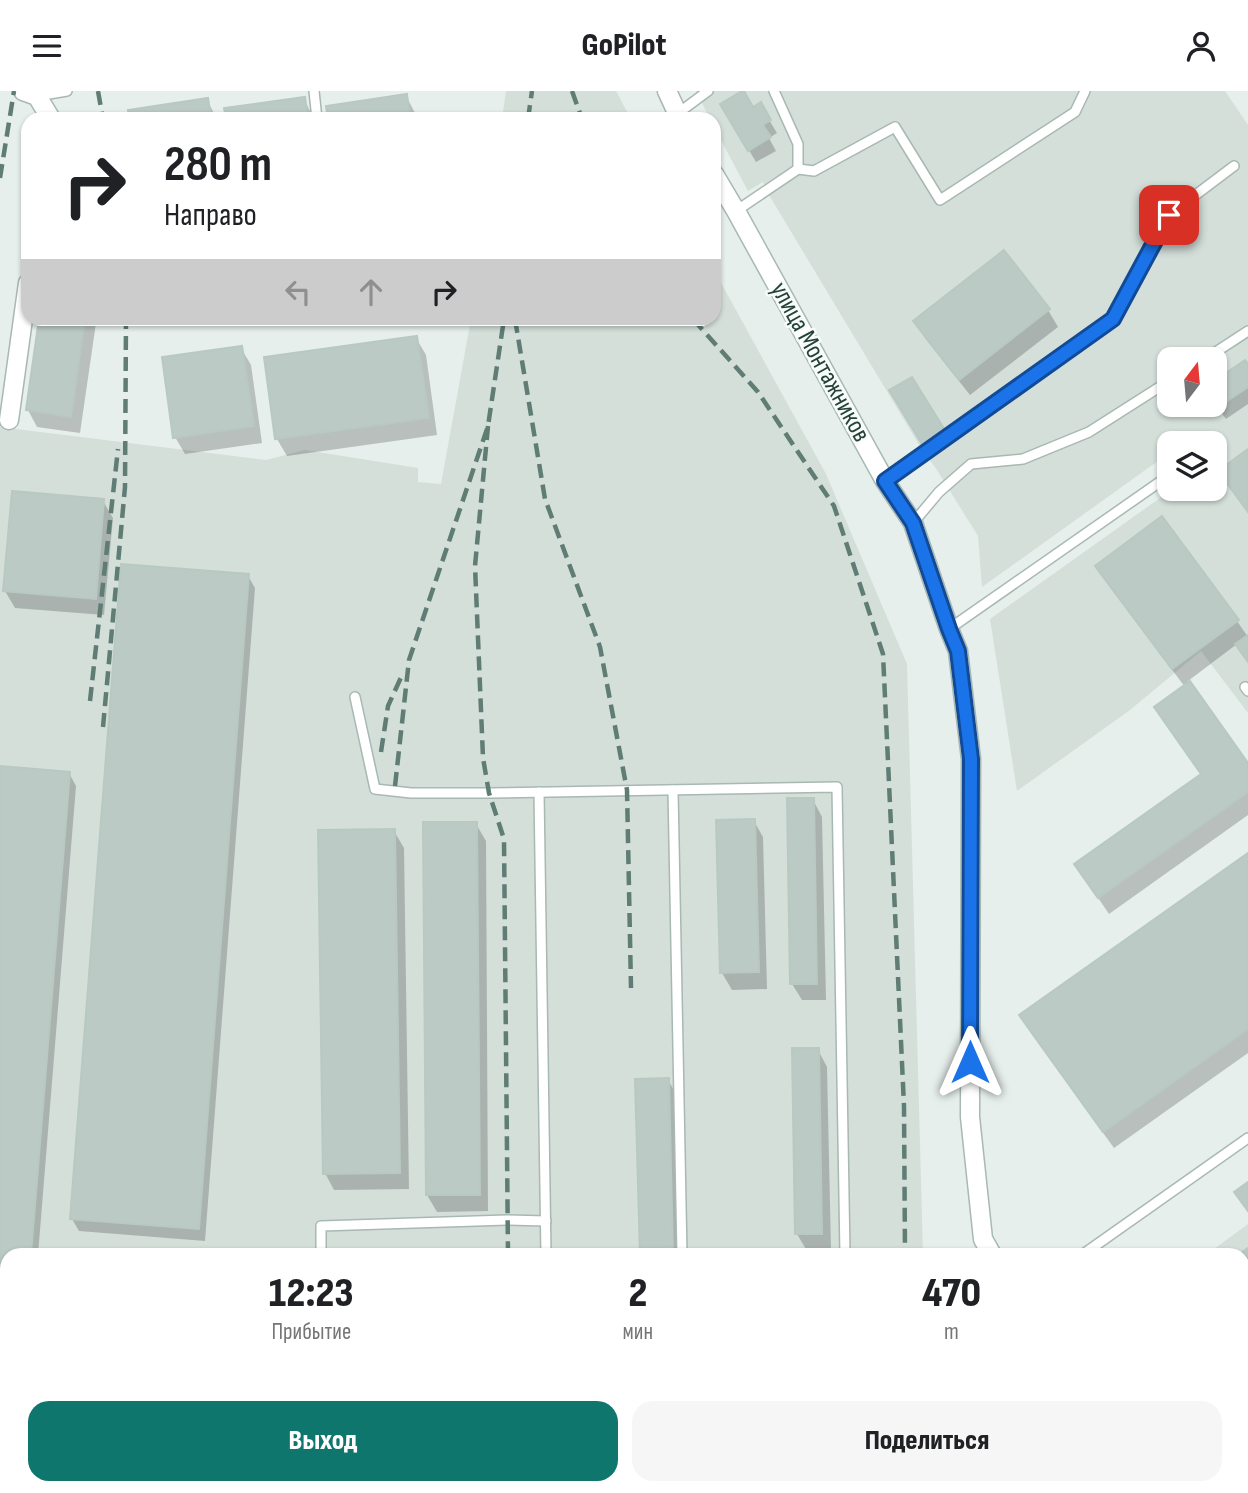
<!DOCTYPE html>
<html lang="ru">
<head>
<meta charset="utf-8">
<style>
  :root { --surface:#fff; --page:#f6f6f6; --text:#202124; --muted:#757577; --accent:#0f766e }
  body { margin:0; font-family:"Sofia Sans Condensed",sans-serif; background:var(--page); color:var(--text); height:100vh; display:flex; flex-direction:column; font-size:26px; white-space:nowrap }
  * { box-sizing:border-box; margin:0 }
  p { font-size:23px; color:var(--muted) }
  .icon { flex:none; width:38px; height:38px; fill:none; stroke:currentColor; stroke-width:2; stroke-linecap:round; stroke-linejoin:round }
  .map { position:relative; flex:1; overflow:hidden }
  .side { position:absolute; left:0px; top:1157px; width:1250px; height:247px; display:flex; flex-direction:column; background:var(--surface); border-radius:21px 21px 0 0; box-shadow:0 2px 5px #0004 }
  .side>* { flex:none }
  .hud { position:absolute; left:21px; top:21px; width:700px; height:214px; border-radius:21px; box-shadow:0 2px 5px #0004; background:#fff; color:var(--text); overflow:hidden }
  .needle { width:46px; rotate:16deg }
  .fabs { position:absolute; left:1157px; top:256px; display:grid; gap:14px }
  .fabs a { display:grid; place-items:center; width:70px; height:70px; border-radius:14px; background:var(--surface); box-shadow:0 2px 5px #0004; font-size:35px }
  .pin { position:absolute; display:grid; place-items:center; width:60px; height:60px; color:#fff; margin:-30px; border-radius:14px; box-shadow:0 4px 10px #0006 }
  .me { position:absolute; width:77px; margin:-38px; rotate:0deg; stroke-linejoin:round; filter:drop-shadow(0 0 5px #0008) }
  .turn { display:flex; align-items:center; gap:24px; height:147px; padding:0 28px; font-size:32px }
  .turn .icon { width:91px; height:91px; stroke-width:2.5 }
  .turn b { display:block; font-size:49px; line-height:60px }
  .lanes { display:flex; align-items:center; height:66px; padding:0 28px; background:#0003; justify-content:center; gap:35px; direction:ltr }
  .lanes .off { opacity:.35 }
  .eta { display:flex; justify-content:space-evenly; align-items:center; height:119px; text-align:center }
  .eta b { font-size:42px; font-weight:800; line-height:49px }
  .action { display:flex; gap:14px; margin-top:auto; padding:14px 28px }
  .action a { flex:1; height:80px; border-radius:21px; background:var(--accent); color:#fff; font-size:28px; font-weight:800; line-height:80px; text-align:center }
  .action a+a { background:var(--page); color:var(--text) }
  header { display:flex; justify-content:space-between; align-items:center; height:91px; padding:0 28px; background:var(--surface); font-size:32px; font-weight:800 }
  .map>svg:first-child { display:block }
  .built { fill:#d4dfda; fill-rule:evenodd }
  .shadow { fill:#0003 }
  .building { fill:#bbcac4; stroke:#b8c9c2; stroke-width:2 }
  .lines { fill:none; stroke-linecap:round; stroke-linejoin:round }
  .service-casing { stroke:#a8b8b2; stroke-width:12 }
  .minor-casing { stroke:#a8b8b2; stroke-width:21 }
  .path { stroke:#86b3a5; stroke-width:2.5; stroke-dasharray:3.5 5; stroke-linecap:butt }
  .service { stroke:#fff; stroke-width:9 }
  .minor { stroke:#fff; stroke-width:18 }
  .rail { stroke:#5f7d75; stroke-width:4.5; stroke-dasharray:14 7; stroke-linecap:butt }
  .route-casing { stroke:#114b97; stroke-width:18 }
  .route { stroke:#1a73e8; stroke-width:12 }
  .labels { text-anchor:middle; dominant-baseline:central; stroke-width:5; stroke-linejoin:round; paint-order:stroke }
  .street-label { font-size:26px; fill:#24423a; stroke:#f7fbf9 }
</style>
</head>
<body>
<header><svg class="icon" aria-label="menu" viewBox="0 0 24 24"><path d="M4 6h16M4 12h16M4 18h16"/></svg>GoPilot<svg class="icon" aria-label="person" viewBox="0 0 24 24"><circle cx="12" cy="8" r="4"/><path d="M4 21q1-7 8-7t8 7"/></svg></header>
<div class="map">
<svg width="1248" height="1402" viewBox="0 0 1248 1402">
  <rect width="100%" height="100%" fill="#e6efeb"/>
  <g class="built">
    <polygon points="506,0 616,0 631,28 502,28"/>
    <path d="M696,0H1225L1248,34V622L1201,560L1130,619L1017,700L990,528L1174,397H1214V352H1169V369L1165,365L982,496L978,445L935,376L924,362L766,99L763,91L748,100L714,36V28H710ZM1169,268H1214V313H1169Z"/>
    <polygon points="714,179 826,383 907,573 923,1164 7,1164 7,1396 932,1396 932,1402 0,1402 0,336 266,369 305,359 418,377 418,391 441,393 471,228 714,228"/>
    <polygon points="1248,1133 1248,1402 1175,1402 1171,1397 1242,1396 1242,1164 1206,1164"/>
    <polygon points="948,1396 1088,1396 1092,1402 940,1402"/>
  </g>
  <g class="shadow">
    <polygon points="406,5 415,22 416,28 330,28"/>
    <polygon points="304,8 314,28 228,28"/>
    <polygon points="207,9 217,28 131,28"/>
    <polygon points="722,14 753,18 760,14 777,42 769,47 776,60 756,71"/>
    <polygon points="1048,219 1058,236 970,304 925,247 916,230"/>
    <polygon points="41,228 94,228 96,232 80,342 37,336 28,319"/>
    <polygon points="416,247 426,264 437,344 287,365 277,348 266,268"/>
    <polygon points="241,257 251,274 262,352 185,363 175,346"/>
    <polygon points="1248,276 1248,313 1226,328 1214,312"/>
    <polygon points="911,288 951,354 931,366 892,300"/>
    <polygon points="103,410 113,427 104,524 15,517 5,500"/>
    <polygon points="1097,475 1237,530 1248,546 1248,571 1237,553 1188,590 1248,675 1248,724 1109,823 1076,774 1202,684 1166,633 1156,616 1185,596 1107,492"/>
    <polygon points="248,485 255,497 205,1150 79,1140 72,1128"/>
    <polygon points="0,677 69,682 76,695 38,1164 7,1164 7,1301 0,1301"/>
    <polygon points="813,709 822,726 826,909 802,909 792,893"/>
    <polygon points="754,730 763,746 767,898 732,899 722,882"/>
    <polygon points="476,733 486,750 488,1120 437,1121 427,1104"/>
    <polygon points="394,740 404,757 409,1098 334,1099 325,1082"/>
    <polygon points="1248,764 1248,962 1114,1057 1031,942 1022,925"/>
    <polygon points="818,959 827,976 831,1159 807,1160 797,1143"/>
    <polygon points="668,989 678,1006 682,1164 642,1164"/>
    <polygon points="0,1379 7,1379 7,1396 26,1396 26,1402 0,1402"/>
    <rect x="331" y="1396" width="83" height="6"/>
    <rect x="435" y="1396" width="61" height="6"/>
    <polygon points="649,1396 686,1396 686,1402 653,1402"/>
  </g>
  <g class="building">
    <polygon points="742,0 744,0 753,16 761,11 771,29 763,34 771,46 748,60 720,13"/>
    <polygon points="407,3 410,28 328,28 326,15"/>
    <polygon points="305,6 308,28 226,28 224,17"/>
    <polygon points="208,7 211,28 129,28 128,19"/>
    <polygon points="1004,159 1050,218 959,289 913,230"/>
    <polygon points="39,228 85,228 71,326 26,319"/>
    <polygon points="417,245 429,327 275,348 264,266"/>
    <polygon points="242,255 254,335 173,347 162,266"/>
    <polygon points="1245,269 1248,273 1248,296 1217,317 1214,313 1214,290"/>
    <polygon points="912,286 946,341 923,355 889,299"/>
    <polygon points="1248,358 1248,421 1218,380"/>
    <polygon points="12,400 104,408 96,508 3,500"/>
    <polygon points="1162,425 1239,529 1172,578 1095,475"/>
    <polygon points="121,473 249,483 199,1138 70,1128"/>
    <polygon points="1248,544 1248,571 1235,553"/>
    <polygon points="1190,590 1248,672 1248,701 1098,807 1074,773 1201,683 1154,616"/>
    <polygon points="0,675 70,681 31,1164 7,1164 7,1290 0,1290"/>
    <polygon points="787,707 814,707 817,893 790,893"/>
    <polygon points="755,728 759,881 720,882 716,729"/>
    <polygon points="423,731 477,731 480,1104 426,1104"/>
    <polygon points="395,738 400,1082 323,1083 318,739"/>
    <polygon points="1248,762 1248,938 1103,1041 1019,924"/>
    <polygon points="792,957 819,957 822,1143 795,1143"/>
    <polygon points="669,987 673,1164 640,1164 635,988"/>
    <polygon points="1248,1091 1248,1120 1234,1101"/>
    <polygon points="1248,1157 1248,1309 1242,1301 1242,1164 1238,1164"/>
    <polygon points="0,1377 7,1378 7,1396 17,1396 17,1402 0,1402"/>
    <rect x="329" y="1396" width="77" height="6"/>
    <rect x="433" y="1396" width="55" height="6"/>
    <polygon points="1030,1396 1045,1396 1049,1402 1022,1402"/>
  </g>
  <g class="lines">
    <defs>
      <g id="service">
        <polyline points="314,0 317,28"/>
        <polyline points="774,0 798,53 798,78"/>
        <polyline points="37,5 67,0"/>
        <polyline points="677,23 708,0"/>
        <polyline points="736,120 798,78 814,80 895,36 940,109 1075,21 1085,0"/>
        <polyline points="1205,268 1248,240"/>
        <polyline points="885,390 1113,228 1169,124 1234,75"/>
        <polyline points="913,432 939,401 971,373 1023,368 1089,341 1169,290"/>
        <polyline points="949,538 1164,388"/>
        <polyline points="1245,596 1248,600"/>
        <polyline points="355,606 375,698 411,702 489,702 837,696 845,1164"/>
        <polyline points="673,699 682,1164"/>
        <polyline points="539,701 546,1164"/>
        <polyline points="321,1164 321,1135 507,1129 546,1130"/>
        <polyline points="1082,1164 1248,1047"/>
        <polyline points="1242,1333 1248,1341"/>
        <polyline points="322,1396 322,1402"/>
        <polyline points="550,1396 550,1402"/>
        <polyline points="686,1396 686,1402"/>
        <polyline points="849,1396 849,1402"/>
      </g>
      <g id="minor">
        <polyline points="23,0 37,5 51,28"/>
        <polyline points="667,0 680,28"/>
        <polyline points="714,83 736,120 885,390 913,432 949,538 958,560 971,668 970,1026 983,1148 992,1164"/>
        <polyline points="9,329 28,192"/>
        <polyline points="1134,1396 1138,1402"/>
      </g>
    </defs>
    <use href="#service" class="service-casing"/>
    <use href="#minor" class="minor-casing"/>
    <polyline class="path" points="1159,1396 1163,1402"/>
    <use href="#service" class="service"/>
    <use href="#minor" class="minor"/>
    <g class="rail">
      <polyline points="98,0 103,28"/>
      <polyline points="572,0 582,28"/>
      <polyline points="528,28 532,0"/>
      <polyline points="0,87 14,0"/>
      <polyline points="515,228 545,408 600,556 627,699 631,897"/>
      <polyline points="693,228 758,301 834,415 883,563 904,1015 905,1164"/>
      <polyline points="488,335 475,475 483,667 489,702 504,748 508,1164"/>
      <polyline points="90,610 118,358"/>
      <polyline points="103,636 125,396 126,228"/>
      <polyline points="381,661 388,615 403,582"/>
      <polyline points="395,695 409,569 488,335 504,228"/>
      <polyline points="510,1396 510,1402"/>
      <polyline points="906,1396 906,1402"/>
    </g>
  </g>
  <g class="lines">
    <defs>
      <polyline id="route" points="970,971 971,668 958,560 949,538 913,432 885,390 1113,228 1169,124"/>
    </defs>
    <use href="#route" class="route-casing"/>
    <use href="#route" class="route"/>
  </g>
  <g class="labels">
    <g class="street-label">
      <text transform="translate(820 271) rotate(61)">улица Монтажников</text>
    </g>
  </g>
</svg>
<div class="fabs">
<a><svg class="needle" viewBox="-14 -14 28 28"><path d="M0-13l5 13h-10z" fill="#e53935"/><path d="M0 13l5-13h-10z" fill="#757577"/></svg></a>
<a><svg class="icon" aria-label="layers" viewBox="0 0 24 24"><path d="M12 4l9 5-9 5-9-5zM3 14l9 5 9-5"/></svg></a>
</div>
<div class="pin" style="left:1169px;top:124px;background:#d93025"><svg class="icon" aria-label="arrive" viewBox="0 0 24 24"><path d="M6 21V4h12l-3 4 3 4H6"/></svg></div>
<svg class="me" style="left:970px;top:971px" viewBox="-20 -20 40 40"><path d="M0-17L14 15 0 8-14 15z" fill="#1a73e8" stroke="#fff" stroke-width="4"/></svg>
<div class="hud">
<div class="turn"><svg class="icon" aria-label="right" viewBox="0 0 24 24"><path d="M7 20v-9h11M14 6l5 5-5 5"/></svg><div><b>280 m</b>Направо</div></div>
<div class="lanes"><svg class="icon off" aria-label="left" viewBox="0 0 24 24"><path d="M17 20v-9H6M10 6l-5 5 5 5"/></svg><svg class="icon off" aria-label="ahead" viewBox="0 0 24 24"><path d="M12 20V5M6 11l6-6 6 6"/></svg><svg class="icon" aria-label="right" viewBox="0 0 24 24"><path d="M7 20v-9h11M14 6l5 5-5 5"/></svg></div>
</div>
<section class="side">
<div class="eta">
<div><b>12:23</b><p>Прибытие</p></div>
<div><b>2</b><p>мин</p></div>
<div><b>470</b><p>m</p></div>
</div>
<div class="action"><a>Выход</a><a>Поделиться</a></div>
</section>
</div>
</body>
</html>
